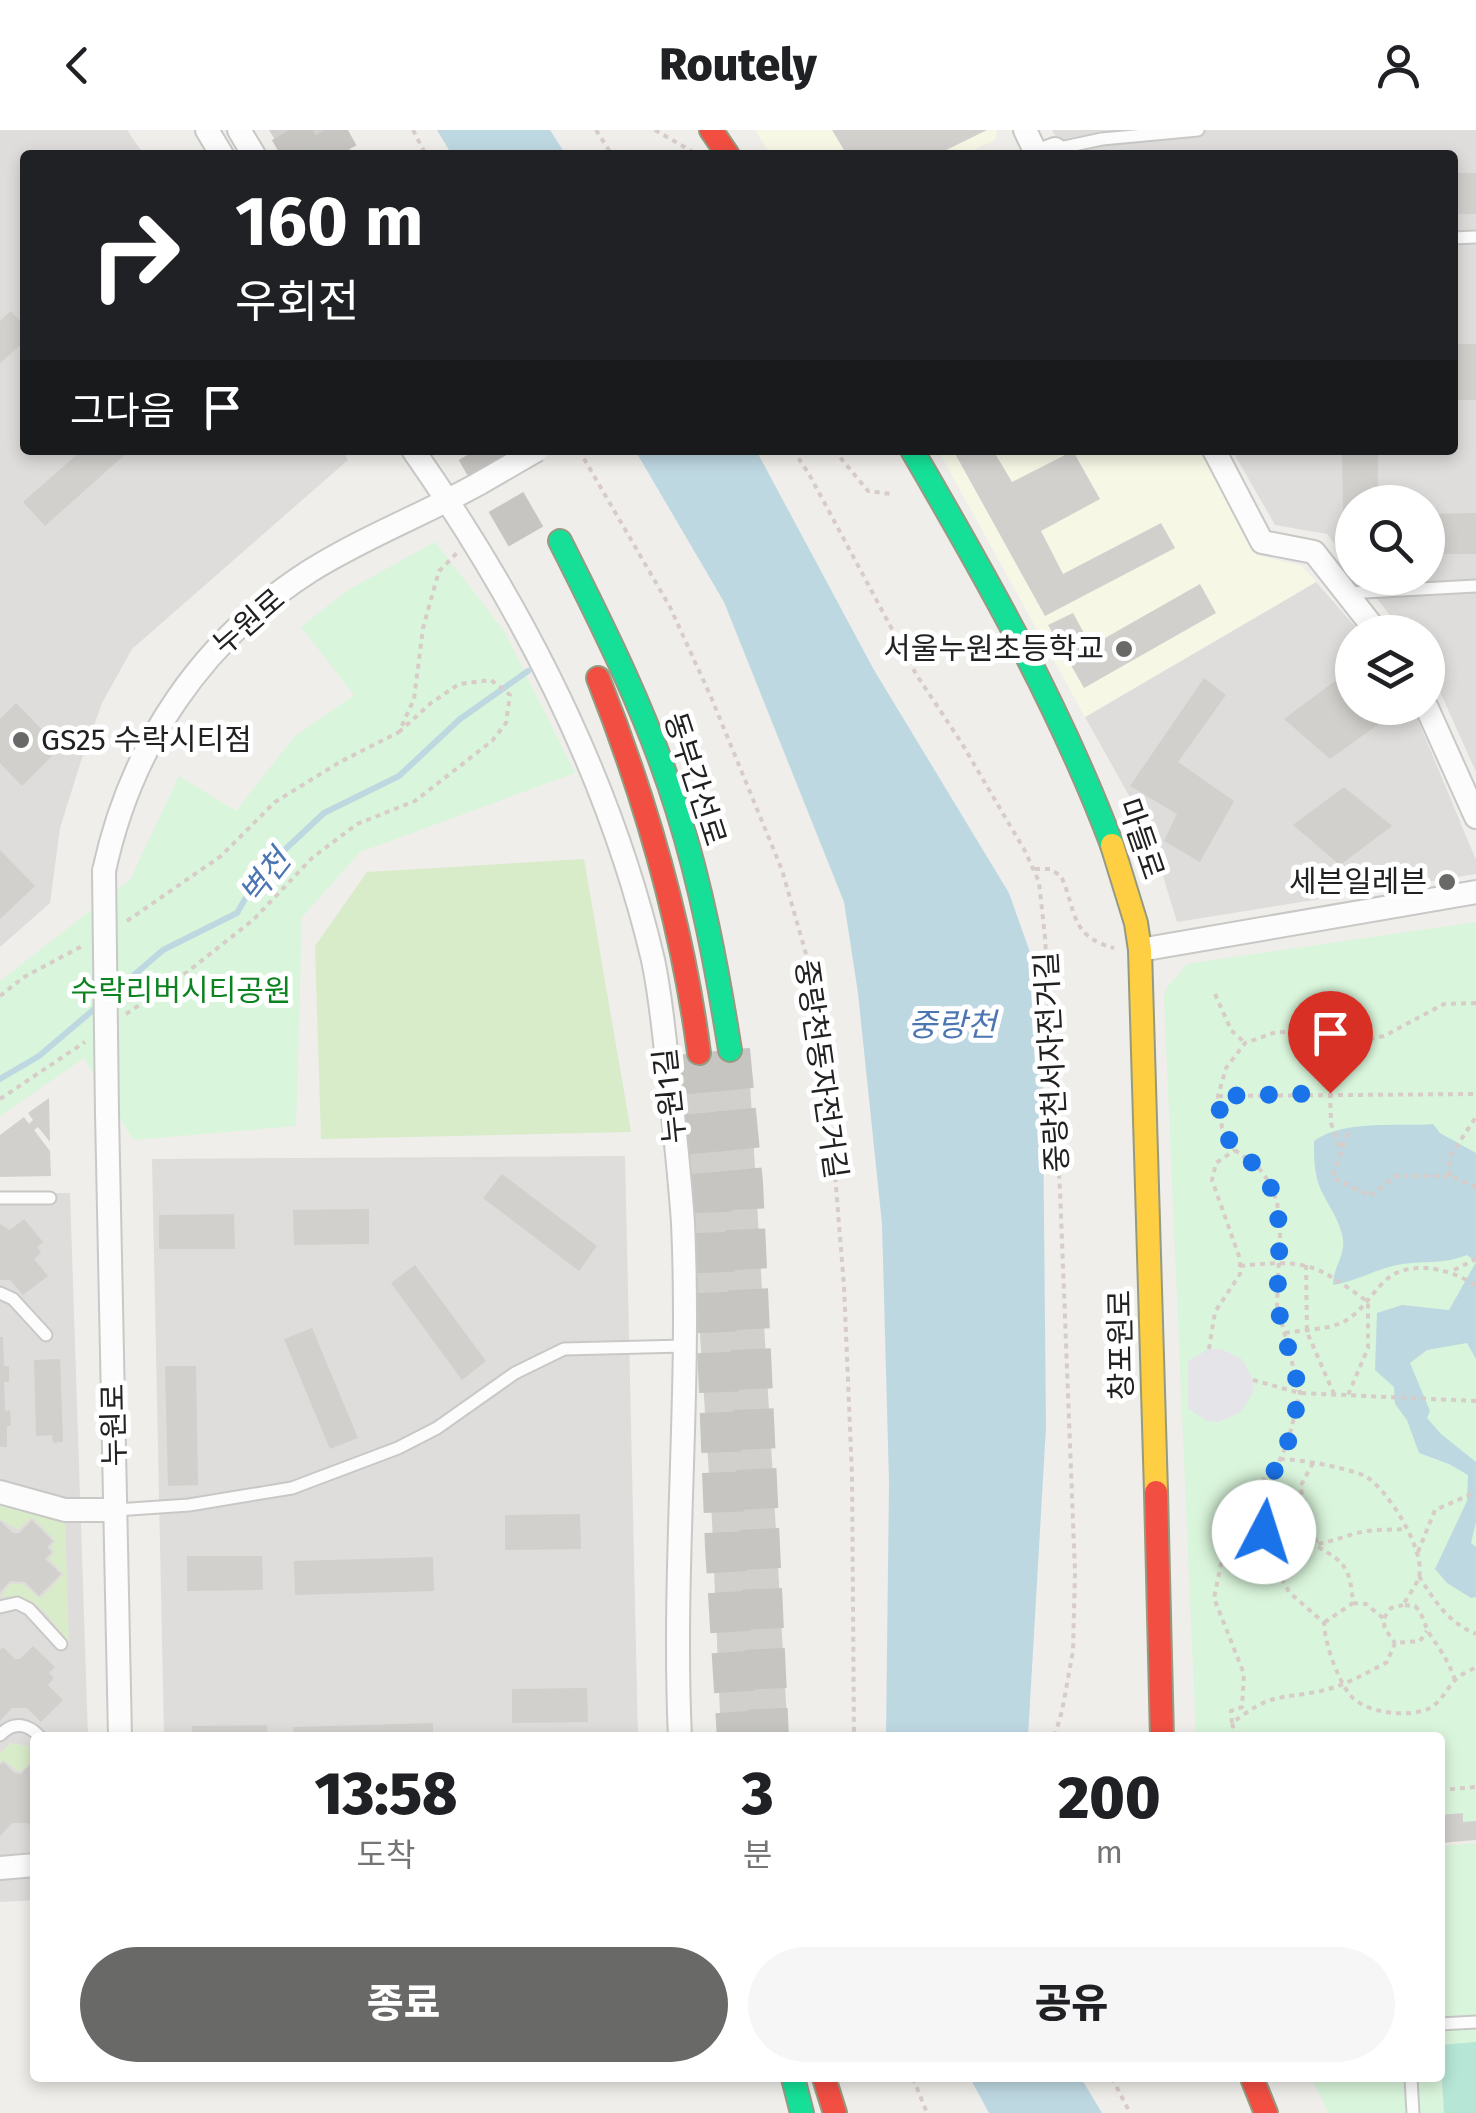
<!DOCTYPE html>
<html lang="ko">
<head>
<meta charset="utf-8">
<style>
  :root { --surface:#fff; --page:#f6f6f6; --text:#202124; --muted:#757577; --accent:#696967 }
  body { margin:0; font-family:"Fira Sans","Noto Sans KR",sans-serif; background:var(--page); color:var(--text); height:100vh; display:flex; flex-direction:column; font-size:38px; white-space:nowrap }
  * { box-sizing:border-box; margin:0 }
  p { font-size:32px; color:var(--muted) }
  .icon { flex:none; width:55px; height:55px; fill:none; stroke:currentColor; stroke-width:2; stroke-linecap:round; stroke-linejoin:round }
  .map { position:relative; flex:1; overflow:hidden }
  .panel { position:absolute; left:30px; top:1602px; width:1415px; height:350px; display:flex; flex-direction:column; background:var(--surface); border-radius:10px; box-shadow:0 5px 15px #0003 }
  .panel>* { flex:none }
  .banner { position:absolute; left:20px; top:20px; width:1438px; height:305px; border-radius:10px; box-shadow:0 5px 15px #0003; background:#202124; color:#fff; overflow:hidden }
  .controls { position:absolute; left:1335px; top:355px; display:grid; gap:20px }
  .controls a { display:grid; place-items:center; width:110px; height:110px; border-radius:50%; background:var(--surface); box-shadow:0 5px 15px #0003; font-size:50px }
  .pin { position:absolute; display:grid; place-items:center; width:85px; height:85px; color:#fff; margin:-102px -42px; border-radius:50% 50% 50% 0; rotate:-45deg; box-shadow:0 0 10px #0007 }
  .pin .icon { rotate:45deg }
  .me { position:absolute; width:110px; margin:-55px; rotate:5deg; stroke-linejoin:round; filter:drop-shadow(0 0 8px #0008) }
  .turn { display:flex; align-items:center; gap:35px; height:210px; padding:0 50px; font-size:45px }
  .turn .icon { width:130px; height:130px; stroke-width:2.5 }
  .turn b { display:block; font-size:70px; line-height:85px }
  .then { display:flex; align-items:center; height:95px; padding:0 50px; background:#0003; gap:20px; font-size:38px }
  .eta { display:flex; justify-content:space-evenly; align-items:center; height:170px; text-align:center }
  .eta b { font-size:60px; font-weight:800; line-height:70px }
  .button { display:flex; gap:20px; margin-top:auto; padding:20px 50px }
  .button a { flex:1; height:115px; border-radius:60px; background:var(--accent); color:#fff; font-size:40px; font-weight:800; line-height:115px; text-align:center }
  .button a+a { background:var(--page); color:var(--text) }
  header { display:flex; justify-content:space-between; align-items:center; height:130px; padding:0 50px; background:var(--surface); font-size:45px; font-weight:800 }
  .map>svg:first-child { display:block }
  .residential { fill:#dedddb }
  .education { fill:#f7f7e6 }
  .grass { fill:#d9ecca }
  .park { fill:#d9f5db }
  .pitch { fill:#b6e6d6 }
  .plaza { fill:#e5e4e8 }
  .water { fill:#bed8e2 }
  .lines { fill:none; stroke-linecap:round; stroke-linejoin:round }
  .stream { stroke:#bed8e2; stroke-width:6 }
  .building { fill:#d2d0cd }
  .highway-tunnel { stroke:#c6c5c2; stroke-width:40; stroke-dasharray:40 20; stroke-linecap:butt }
  .lane-casing { stroke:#c8c8c6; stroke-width:15 }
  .street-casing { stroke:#c8c8c6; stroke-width:26 }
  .fast-casing { stroke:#969a81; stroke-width:26 }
  .slow-casing { stroke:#969a81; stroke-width:26 }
  .jam-casing { stroke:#969a81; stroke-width:26 }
  .path { stroke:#d8ccc8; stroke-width:4; stroke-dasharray:5 5; stroke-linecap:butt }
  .lane { stroke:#fdfcfc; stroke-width:11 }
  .street { stroke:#fdfcfc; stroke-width:22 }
  .fast { stroke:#16e098; stroke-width:22 }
  .slow { stroke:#ffcf43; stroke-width:22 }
  .jam { stroke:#f24e42; stroke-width:22 }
  .street-bridge-casing { stroke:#c8c8c6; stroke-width:26; stroke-linecap:butt }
  .street-bridge { stroke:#fdfcfc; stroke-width:22 }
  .route { stroke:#1a73e8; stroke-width:18; stroke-dasharray:0 32.4 }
  .poi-dot { fill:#696967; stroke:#fff; stroke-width:4 }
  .labels { text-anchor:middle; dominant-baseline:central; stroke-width:10; stroke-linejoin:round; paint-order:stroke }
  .street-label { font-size:30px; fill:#212121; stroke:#fff }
  .poi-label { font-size:30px; fill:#212121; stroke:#fff; text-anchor:end }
  .park-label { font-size:30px; fill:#0c8220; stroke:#fff }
  .water-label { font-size:32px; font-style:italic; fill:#4c76b2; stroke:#fff }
</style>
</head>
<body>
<header><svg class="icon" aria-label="back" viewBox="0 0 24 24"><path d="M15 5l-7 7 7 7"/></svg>Routely<svg class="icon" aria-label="person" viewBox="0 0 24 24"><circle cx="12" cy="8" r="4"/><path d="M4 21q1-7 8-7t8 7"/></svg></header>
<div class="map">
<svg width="1476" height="1983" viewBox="0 0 1476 1983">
  <rect width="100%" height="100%" fill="#efeeea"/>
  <g class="residential">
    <polygon points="0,0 127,0 144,25 25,25 25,320 342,320 348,330 132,519 102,573 81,631 60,698 50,773 0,817"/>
    <polygon points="1052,0 1476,0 1476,642 1428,535 1428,502 1403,502 1361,448 1428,448 1428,372 1352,372 1352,437 1327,404 1275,395 1232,320 1452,320 1452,25 1066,25"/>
    <polygon points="1316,452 1360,502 1352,502 1352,578 1413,578 1476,730 1476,744 1177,792 1150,703 1085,587"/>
    <polygon points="625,1026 638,1607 164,1607 152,1029"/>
    <polygon points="70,1063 88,1607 35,1608 35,1770 0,1772 0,1064"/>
  </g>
  <g class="education">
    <polygon points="755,0 997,0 995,10 963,25 771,25"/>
    <polygon points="938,320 1199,320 1257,425 1302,436 1316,452 1085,587"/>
  </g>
  <g class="grass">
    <polygon points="584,729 631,1002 321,1009 315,816 367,742"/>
    <path d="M0,1372L65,1390L69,1512C47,1486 37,1463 0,1467L10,1454H24L40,1469L64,1444L49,1429L55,1422L50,1417L56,1411L32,1387L18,1400L0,1389Z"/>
    <polygon points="10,1613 35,1617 35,1630 20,1642 3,1630 0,1633 0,1624"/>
  </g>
  <g class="park">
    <polygon points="435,412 504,501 575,643 360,722 302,787 296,996 133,1010 84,928 0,986 0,851 130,750 179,646 236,681 294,607 354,565 301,497 348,460"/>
    <path d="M1476,792V1695L1440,1697V1608L1196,1607L1164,867C1166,852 1179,848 1185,835L1193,833Z"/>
    <polygon points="1476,1713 1476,1983 1328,1983 1312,1948 1440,1948 1440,1716"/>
  </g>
  <polygon class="pitch" points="1476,1912 1476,1983 1444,1983 1440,1915"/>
  <polygon class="plaza" points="1209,1219 1221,1219 1242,1229 1253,1250 1253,1262 1241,1282 1219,1292 1207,1291 1188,1278 1188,1231"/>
  <g class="water">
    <polygon points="437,0 550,0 566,25 452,25"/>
    <polygon points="635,320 756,320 874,540 1009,763 1032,828 1042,874 1046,1297 1028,1607 886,1607 889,1352 882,1094 858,863 844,772 724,472"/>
    <path d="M1433,994L1440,1003L1476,1023V1229L1467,1213L1427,1220L1410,1233L1430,1281L1427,1288L1441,1304L1476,1332V1392L1471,1413L1476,1417V1467L1471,1468L1447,1453L1435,1439L1467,1371L1468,1345L1449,1334L1419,1323L1407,1290L1395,1274L1394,1257L1375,1240L1377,1183L1402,1175L1449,1180L1476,1132L1467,1125C1446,1134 1425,1131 1403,1134C1379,1137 1358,1151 1333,1155C1333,1137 1345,1127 1343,1109C1340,1092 1332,1081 1324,1066C1314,1049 1314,1030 1314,1011C1344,989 1397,997 1433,994Z"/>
    <polygon points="970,1948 1081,1948 1102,1983 989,1983"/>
  </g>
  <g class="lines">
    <g class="stream">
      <polyline points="112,864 163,820 237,783 260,743 324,683 399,646 460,589 528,541"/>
      <polyline points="0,949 39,926 99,875"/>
    </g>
  </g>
  <g class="building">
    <polygon points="269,0 338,0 353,25 284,25"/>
    <polygon points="832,0 987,0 936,25 847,25"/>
    <rect x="1452" y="43" width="24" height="41"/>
    <polygon points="11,181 25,197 25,211 0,233 0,191"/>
    <rect x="1452" y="214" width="24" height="56"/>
    <polygon points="82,320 130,320 45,396 23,372"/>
    <polygon points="953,320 993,320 1012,352 1073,321 1100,369 1041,401 1063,444 1161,393 1175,418 1045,486"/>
    <polygon points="1342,320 1378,320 1378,372 1352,372 1352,388 1343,389"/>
    <polygon points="1476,383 1476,424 1428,424 1428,384"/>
    <polygon points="1200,454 1216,483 1084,558 1048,495 1073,483 1091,516"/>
    <polygon points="1204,548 1226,565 1178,632 1234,671 1200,732 1164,711 1177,684 1130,656"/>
    <polygon points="1335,551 1352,566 1352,578 1367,578 1383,591 1330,629 1284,589"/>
    <polygon points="16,573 60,618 22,656 0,633 0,589"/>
    <polygon points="1344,657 1392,696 1340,735 1293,695"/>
    <polygon points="0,720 35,756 0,789"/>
    <polygon points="748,918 788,1608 721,1608 712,1391 682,925"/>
    <polygon points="49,968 50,1012 38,997 34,1000 50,1021 51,1046 0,1047 0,1005 24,987 29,994 33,990 28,983"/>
    <polygon points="502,1044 597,1116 579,1141 483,1068"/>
    <polygon points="369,1079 369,1114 294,1115 293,1080"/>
    <polygon points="234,1084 235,1119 159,1119 159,1085"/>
    <polygon points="24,1089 43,1112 37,1117 41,1123 34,1129 48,1146 23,1165 10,1150 0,1150 0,1094 10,1100"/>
    <polygon points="415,1135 486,1231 462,1250 391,1153"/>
    <polygon points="312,1198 358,1308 330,1319 284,1209"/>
    <polygon points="0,1207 3,1207 4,1236 9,1236 9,1252 4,1252 5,1281 10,1280 11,1296 7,1296 7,1317 0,1317"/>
    <polygon points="60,1229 63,1312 53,1313 52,1305 36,1306 34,1230"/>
    <polygon points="165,1236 196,1236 198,1355 168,1356"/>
    <polygon points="580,1384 581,1419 505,1420 505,1385"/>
    <polygon points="32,1390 53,1411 47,1417 52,1422 45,1429 61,1444 39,1466 25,1452 10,1451 0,1462 0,1391 13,1403 19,1403"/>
    <polygon points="187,1426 262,1426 263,1460 187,1461"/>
    <polygon points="433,1427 434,1461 295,1465 294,1431"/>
    <polygon points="33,1516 55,1537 49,1543 54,1548 48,1555 63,1570 41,1592 27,1578 12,1578 0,1591 0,1520 3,1517 15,1529 20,1529"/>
    <polygon points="587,1558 588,1592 512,1593 512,1559"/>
    <polygon points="433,1593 433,1608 294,1608 293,1597"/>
    <polygon points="267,1595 268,1608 192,1608 192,1596"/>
    <polygon points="35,1629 35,1700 27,1693 12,1693 0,1706 0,1635 3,1632 15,1643 21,1644"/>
    <polygon points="1463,1683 1463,1692 1476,1691 1476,1710 1440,1713 1440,1685"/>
  </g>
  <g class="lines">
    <g class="highway-tunnel">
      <polyline points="289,0 304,25"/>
      <polyline points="325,0 339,25"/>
      <polyline points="476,320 536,424"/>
      <polyline points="730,920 743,1053 769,1608"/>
      <polyline points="699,923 711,1059 725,1417 737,1608"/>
    </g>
    <defs>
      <g id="lane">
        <polyline points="1055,19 1102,9 1198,0"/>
        <polyline points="1452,108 1476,107"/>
        <polyline points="1346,463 1476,456"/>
        <polyline points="0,1068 50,1068"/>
        <polyline points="0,1163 13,1169 46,1205"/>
        <polyline points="116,1380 189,1375 292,1358 398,1318 437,1298 515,1243 564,1219 684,1216"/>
        <polyline points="0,1477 17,1473 29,1479 61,1514"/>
        <path d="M0,1605C14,1590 29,1594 41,1608"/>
        <polyline points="1440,1894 1476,1892"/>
        <polyline points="1411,1948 1413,1983"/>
      </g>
      <g id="street">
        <polyline points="207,0 222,25"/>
        <polyline points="239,0 254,25"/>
        <polyline points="1025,0 1037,25"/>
        <polyline points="1039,25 1055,19 1058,25"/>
        <path d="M413,320C520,473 610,647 653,830C662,872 665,916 670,958C675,1003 680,1048 683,1093C691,1265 672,1436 680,1608"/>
        <polyline points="1214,320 1262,412 1314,422 1377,502"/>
        <polyline points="1427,578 1476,687"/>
        <path d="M104,741C131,615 202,510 310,441C364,407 425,384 480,353"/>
        <polyline points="1140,820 1476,762"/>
        <polyline points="107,983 120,1608"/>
        <polyline points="0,1362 65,1380 116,1380"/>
        <polyline points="0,1738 35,1735"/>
      </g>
      <g id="fast">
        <path d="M912,320C986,447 1060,577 1112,715"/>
        <path d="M560,411C604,498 648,586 677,679C702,758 717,839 730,920"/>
        <polyline points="793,1948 802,1983"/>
      </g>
      <polyline id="slow" points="1112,715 1136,793 1140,820 1156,1362"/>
      <g id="jam">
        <polyline points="711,0 728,25"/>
        <path d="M598,548C646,670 682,793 699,923"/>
        <polyline points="1156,1362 1162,1608"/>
        <polyline points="824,1948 835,1983"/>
        <polyline points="1252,1948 1266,1983"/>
      </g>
    </defs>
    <use href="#lane" class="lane-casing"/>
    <use href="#street" class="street-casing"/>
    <use href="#fast" class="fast-casing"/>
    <use href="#slow" class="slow-casing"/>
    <use href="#jam" class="jam-casing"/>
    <g class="path">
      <polyline points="413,0 426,25"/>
      <polyline points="596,0 612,25"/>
      <polyline points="655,0 698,25"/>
      <polyline points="579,320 670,477 711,567 782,740 808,831 831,995 844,1156 852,1344 854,1608"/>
      <polyline points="793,320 809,344 916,544 961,612 1025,721 1039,752 1045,807 1060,1060 1075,1442 1073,1521 1062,1581 1054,1608"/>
      <polyline points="834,320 868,361 891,364"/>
      <path d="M1035,739H1050L1061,746C1077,781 1069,806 1114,818"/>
      <polyline points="127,791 221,726 275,672 340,632 399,602 414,569 423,498 439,441 457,423"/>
      <polyline points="1215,864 1231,900 1245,913"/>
      <polyline points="0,866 24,847 84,815"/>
      <path d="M1476,873L1444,874L1384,906L1365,910L1324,903L1276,902L1245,913L1226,938L1218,966L1222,998L1235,1020L1258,1037L1267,1049L1277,1071L1280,1103L1277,1175L1300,1263L1288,1312L1261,1371L1263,1401L1272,1431L1289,1462L1324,1493C1325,1514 1337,1548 1350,1565C1366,1584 1410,1588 1430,1578C1442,1571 1447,1558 1456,1549C1461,1544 1470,1541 1476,1537"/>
      <polyline points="126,884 186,843 253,790 312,728 357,694 415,671 492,611 506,593 510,565 491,550 459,554 431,573 399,602"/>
      <polyline points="1328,903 1331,993 1341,1021"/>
      <polyline points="1218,966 1476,964"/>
      <polyline points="0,969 85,912"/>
      <polyline points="1348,1003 1332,1047 1370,1066 1395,1046 1450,1046 1476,1057"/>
      <polyline points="1450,1046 1450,1026 1476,987"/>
      <polyline points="1306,1135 1307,1202 1334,1264"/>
      <path d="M1240,1136C1307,1129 1314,1133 1368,1172V1218L1348,1265"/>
      <polyline points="1454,1140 1476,1129"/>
      <path d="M1285,1203C1302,1200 1325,1200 1341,1193C1361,1184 1371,1163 1387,1149C1411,1129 1453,1139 1476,1156"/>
      <polyline points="1209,1219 1215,1182 1240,1144 1240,1129 1212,1050 1216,1033 1235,1020"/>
      <polyline points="1253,1250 1300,1263 1476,1271"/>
      <path d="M1280,1329C1299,1329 1348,1338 1365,1346C1388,1359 1426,1421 1419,1447C1416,1456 1408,1466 1403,1475L1415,1476C1424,1485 1424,1496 1431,1506C1441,1521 1449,1532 1455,1550"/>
      <path d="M1313,1333L1300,1357L1318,1417C1347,1433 1350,1440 1353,1473L1325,1492"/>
      <path d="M1269,1414C1306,1421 1323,1413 1357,1403C1372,1399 1390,1400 1406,1399"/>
      <polyline points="1418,1422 1435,1380 1476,1362"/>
      <path d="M1419,1446C1435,1472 1448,1492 1476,1504"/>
      <polyline points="1353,1473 1366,1474 1383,1488 1385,1499 1395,1513"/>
      <polyline points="1384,1488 1391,1478 1403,1475"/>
      <polyline points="1232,1593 1231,1581 1242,1577 1244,1544 1214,1468 1233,1375 1268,1346"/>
      <path d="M1236,1608L1232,1593C1273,1562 1275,1570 1321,1561C1344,1556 1367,1543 1387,1532L1395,1513L1420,1511L1427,1501"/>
      <polyline points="1440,1660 1476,1657"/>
      <polyline points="913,1948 927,1983"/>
      <polyline points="1112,1948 1130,1983"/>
    </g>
    <use href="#lane" class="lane"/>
    <use href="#street" class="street"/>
    <use href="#fast" class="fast"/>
    <use href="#slow" class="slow"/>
    <use href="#jam" class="jam"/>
    <defs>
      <g id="street-bridge">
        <polyline points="480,353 537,320"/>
        <polyline points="104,741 107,983"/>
      </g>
    </defs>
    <use href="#street-bridge" class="street-bridge-casing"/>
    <use href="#street-bridge" class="street-bridge"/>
  </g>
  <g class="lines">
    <polyline class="route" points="1264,1402 1260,1372 1288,1312 1300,1263 1277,1175 1280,1102 1276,1071 1267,1048 1258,1037 1235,1020 1222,998 1218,966 1330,963"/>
  </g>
  <g class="poi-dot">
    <circle cx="1124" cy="519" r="10"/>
    <circle cx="21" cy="610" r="10"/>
    <circle cx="1447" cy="752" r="10"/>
  </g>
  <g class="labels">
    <g class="street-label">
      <text transform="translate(249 492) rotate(-41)">누원로</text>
      <text transform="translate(695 649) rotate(72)">동부간선로</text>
      <text transform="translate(1141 709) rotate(71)">마들로</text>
      <text transform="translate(1052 932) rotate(-93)">중랑천서자전거길</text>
      <text transform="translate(821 939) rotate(82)">중랑천동자전거길</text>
      <text transform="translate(670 966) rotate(-96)">누원1길</text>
      <text transform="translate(1121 1215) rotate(-91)">창포원로</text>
      <text transform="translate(114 1295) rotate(-91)">누원로</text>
    </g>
    <g class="poi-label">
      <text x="1104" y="519">서울누원초등학교</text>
      <text x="41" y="610" text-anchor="start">GS25 수락시티점</text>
      <text x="1427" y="752">세븐일레븐</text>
    </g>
    <g class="park-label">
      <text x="181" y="861">수락리버시티공원</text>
    </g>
    <g class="water-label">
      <text transform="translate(265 747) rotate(-52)">벽천</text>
      <text x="952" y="895">중랑천</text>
    </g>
  </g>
</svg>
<div class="controls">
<a><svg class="icon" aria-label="search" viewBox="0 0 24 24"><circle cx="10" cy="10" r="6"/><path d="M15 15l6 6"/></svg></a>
<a><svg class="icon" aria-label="layers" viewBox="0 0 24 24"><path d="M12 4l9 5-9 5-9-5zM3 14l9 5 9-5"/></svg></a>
</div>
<div class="pin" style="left:1330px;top:963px;background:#d93025"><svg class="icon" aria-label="arrive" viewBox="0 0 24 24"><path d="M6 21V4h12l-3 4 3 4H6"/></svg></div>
<svg class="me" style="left:1264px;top:1402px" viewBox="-20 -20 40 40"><circle r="19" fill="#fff"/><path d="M0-13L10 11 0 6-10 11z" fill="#1a73e8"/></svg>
<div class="banner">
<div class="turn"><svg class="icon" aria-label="right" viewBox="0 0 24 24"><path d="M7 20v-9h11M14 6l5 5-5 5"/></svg><div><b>160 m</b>우회전</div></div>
<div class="then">그다음<svg class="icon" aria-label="arrive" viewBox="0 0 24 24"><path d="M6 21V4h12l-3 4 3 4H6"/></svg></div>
</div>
<section class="panel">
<div class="eta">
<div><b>13:58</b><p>도착</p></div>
<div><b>3</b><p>분</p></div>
<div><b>200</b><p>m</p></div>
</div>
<div class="button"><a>종료</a><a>공유</a></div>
</section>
</div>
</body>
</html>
